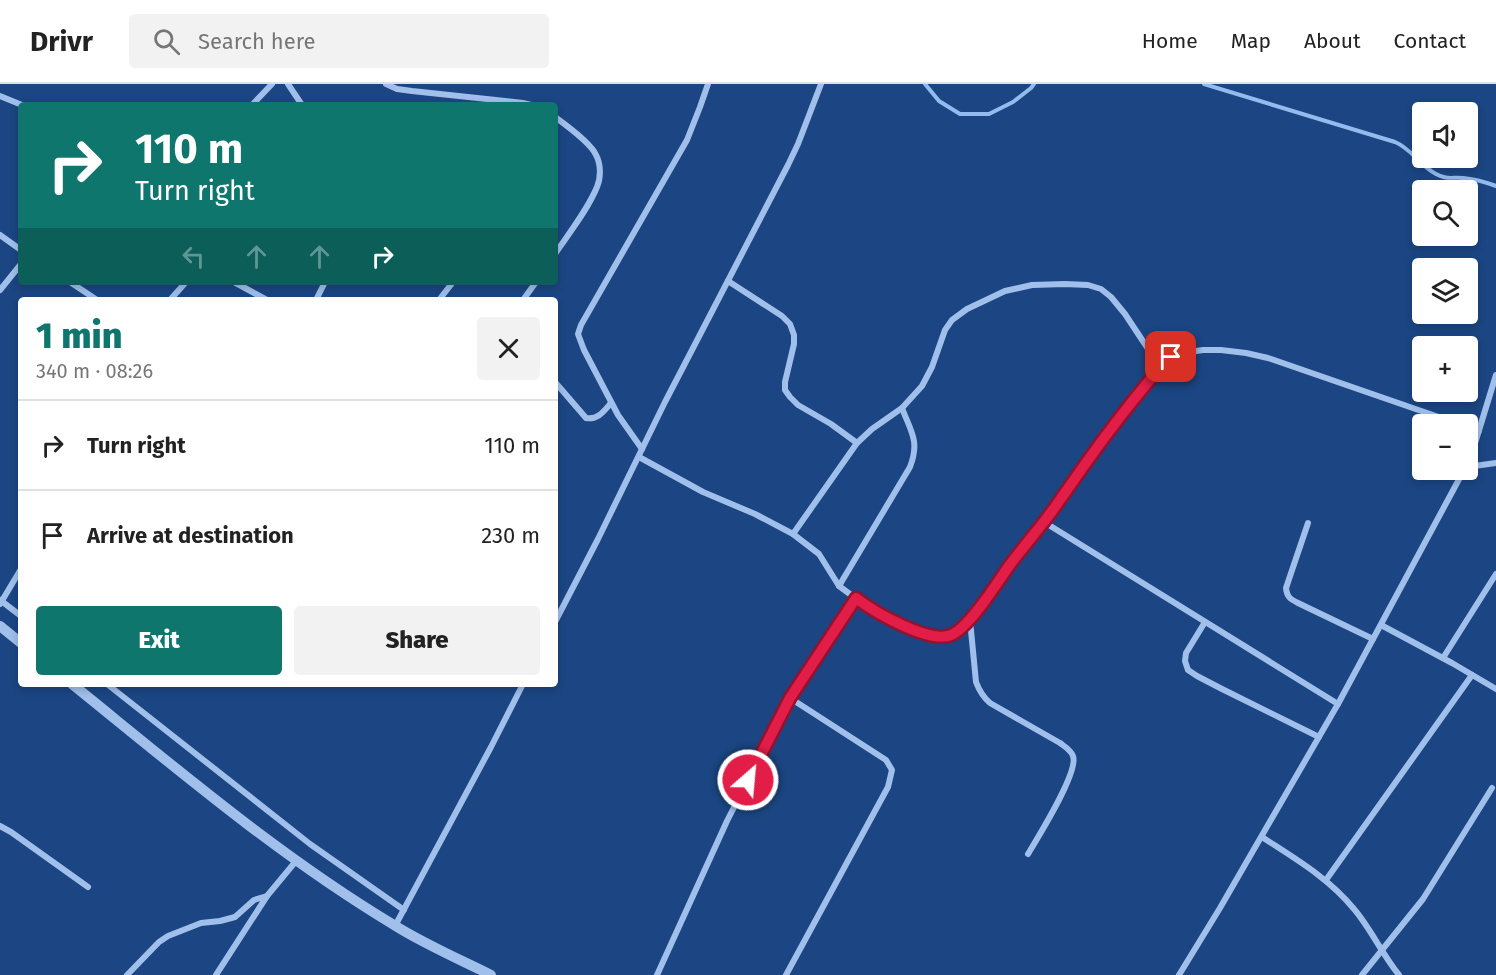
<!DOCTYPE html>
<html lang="en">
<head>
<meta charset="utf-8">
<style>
  :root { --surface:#fff; --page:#f2f2f2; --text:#222; --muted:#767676; --line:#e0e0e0; --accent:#0f766e }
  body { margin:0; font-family:"Fira Sans",sans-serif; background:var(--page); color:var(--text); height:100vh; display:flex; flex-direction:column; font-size:22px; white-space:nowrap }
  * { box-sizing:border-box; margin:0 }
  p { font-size:20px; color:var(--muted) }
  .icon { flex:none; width:33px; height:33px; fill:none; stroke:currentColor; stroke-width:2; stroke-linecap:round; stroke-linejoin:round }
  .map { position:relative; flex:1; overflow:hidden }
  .details { position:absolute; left:18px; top:213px; width:540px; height:390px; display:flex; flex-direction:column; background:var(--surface); border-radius:6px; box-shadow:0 3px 9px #0003 }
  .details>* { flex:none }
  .banner { position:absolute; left:18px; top:18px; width:540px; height:183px; border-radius:6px; box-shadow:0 3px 9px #0003; background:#0f766e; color:#fff; overflow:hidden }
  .controls { position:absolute; left:1412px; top:18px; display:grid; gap:12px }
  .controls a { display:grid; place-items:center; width:66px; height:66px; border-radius:6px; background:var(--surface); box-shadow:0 3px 9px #0003; font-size:30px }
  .pin { position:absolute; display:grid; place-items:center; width:51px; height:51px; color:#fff; margin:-26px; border-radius:12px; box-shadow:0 3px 9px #0006 }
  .me { position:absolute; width:66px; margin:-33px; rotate:27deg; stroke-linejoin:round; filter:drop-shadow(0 0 4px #0008) }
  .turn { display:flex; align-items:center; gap:21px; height:126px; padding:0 18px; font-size:27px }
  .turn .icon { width:78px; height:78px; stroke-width:2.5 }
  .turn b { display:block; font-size:42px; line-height:51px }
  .lanes { display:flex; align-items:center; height:57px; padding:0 18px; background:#0003; justify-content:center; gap:30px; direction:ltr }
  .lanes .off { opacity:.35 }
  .round { display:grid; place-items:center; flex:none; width:63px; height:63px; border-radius:6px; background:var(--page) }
  .head { display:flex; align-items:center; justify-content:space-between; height:102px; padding:0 18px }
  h1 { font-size:36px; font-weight:800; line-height:45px; color:var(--accent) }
  .cta { display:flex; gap:12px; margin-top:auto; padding:12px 18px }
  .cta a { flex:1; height:69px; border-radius:6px; background:var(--accent); color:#fff; font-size:24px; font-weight:800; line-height:69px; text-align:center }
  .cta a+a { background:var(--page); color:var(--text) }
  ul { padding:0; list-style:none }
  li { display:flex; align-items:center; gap:18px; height:90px; padding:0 18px; border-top:2px solid var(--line) }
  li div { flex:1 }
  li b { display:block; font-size:22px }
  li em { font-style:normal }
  header { display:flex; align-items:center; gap:36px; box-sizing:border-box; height:84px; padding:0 30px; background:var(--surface); border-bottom:2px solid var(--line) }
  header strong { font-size:28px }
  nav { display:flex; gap:33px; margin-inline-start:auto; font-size:21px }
  .search { width:420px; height:54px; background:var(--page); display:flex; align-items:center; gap:15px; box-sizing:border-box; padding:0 21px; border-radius:6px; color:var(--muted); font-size:22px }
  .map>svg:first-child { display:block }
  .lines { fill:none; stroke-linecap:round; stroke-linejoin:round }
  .stream { stroke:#93bbed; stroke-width:4 }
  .minor { stroke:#a0c0eb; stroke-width:6 }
  .tertiary { stroke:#a0c0eb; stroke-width:10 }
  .route-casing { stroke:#92132f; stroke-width:15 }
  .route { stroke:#e11d48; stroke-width:10 }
</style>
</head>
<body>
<header>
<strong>Drivr</strong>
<div class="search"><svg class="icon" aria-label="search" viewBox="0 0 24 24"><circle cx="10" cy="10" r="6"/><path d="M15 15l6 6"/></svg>Search here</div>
<nav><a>Home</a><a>Map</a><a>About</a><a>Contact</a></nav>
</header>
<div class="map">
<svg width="1496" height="891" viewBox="0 0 1496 891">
  <rect width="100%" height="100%" fill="#1b4683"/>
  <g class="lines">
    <g class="stream">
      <polyline points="925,0 939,17 960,30 989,30 1013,18 1031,4 1034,0"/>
      <path d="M1204,0L1395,58C1412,65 1419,81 1436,90C1447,96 1452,93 1463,94C1475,95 1485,98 1496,102"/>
    </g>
    <g class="minor">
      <polyline points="288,0 302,21"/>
      <polyline points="386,0 397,5 412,7 523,19 531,21"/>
      <polyline points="0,12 22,21"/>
      <polyline points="252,21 272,0"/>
      <path d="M555,33C566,41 591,59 596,71C601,80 601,94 597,103C587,127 569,149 555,170"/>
      <polyline points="0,151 21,166"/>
      <polyline points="728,197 782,232 790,240 794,251 794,260 785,298 785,306 790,313 798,321 831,340 857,359"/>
      <polyline points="70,198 97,216"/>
      <polyline points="234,198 267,216"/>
      <polyline points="0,206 21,180"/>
      <polyline points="170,216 186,198"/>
      <polyline points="316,216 325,198"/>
      <polyline points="439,216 453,198"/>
      <polyline points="523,216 536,198"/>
      <path d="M555,298L586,334C598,336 604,327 611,319"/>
      <polyline points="1467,343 1479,347"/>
      <polyline points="642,365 618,331 584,266 578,250 581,241 687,56 700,23 708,0"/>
      <polyline points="639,373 703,408 755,430 793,450 819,470 839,502 866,522 889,536 911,545 929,551 944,553 951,551 959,547 970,536 1020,466 1044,438 1106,350 1160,283 1171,273 1183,269 1203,266 1221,266 1246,269 1268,274 1459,340"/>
      <polyline points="1467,378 1476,356 1496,291"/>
      <polyline points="1467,383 1496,379"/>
      <polyline points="1044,438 1338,620"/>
      <path d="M1308,439L1286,504C1287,513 1290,515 1298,519L1373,555"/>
      <polyline points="793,450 857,359 872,345 902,324 922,302 932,283 945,246 952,236 967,225 1005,207 1032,201 1065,200 1088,201 1101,205 1111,213 1125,230 1160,283"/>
      <path d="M839,502L910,383C920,357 911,348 902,324"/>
      <polyline points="0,516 21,532"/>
      <polyline points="0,520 21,485"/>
      <path d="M970,536L976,598C979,606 983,613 990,619L1060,659C1064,662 1071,666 1073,672C1079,688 1038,753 1028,770"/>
      <polyline points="555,538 598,455 665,318 788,81 798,60 821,0"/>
      <polyline points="1205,538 1186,569 1185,577 1188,586 1197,592 1222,605 1319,653"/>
      <polyline points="1381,541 1452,579 1496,605"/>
      <polyline points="1443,574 1496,490"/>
      <polyline points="107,600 310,760 404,826"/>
      <polyline points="0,742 11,748 88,803"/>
      <path d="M1262,753C1294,774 1329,794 1354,825C1371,845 1382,870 1399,891"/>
      <polyline points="1326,796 1472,591"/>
      <polyline points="395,842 491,663 523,600"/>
      <polyline points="127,891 159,858 168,852 201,839 220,837 235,833 254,816 267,812"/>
      <polyline points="216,891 267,812 296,777"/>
      <polyline points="657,891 727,737 790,614 856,514"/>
      <polyline points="786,891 888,703 892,686 886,676 790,614"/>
      <polyline points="1179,891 1220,824 1338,620 1464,386"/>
      <polyline points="1362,891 1423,815 1492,704"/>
    </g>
    <g class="tertiary">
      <polyline points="0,542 21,559"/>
      <path d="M72,600C176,684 279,772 394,841C424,860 459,875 491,891"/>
    </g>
  </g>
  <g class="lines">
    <defs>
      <path id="route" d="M748,696L790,614L856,514C874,528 929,560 951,551C969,544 997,499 1009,482C1020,467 1032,453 1043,439C1052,428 1059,417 1067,406C1089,374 1111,344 1135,314C1147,300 1157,285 1171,273"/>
    </defs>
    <use href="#route" class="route-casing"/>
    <use href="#route" class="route"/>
  </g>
</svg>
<div class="controls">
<a><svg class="icon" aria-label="sound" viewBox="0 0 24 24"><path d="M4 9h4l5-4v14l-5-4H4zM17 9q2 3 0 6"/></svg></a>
<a><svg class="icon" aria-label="search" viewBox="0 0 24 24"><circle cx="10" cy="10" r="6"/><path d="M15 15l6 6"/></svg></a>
<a><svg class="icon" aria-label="layers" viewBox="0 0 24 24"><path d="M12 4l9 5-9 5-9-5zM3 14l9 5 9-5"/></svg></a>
<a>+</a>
<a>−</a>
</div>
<div class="pin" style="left:1171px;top:273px;background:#d93025"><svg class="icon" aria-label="arrive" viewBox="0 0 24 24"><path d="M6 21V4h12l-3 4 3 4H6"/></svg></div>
<svg class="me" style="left:748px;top:696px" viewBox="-20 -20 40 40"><circle r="17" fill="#e11d48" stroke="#fff" stroke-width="3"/><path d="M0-11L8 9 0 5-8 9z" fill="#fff"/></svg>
<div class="banner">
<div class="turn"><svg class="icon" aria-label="right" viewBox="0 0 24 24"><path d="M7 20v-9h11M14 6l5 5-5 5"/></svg><div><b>110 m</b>Turn right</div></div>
<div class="lanes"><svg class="icon off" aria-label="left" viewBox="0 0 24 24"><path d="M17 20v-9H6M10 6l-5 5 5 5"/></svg><svg class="icon off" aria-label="ahead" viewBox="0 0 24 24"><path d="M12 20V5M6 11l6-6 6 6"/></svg><svg class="icon off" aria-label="ahead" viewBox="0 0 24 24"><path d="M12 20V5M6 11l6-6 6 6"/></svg><svg class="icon" aria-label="right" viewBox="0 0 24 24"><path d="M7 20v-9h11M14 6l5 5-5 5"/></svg></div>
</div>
<section class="details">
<div class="head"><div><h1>1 min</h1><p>340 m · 08:26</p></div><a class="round"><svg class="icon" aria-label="close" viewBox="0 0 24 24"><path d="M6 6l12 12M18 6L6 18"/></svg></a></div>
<ul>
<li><svg class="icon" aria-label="right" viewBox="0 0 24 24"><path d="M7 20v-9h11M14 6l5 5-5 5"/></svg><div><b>Turn right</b></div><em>110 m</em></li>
<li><svg class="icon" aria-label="arrive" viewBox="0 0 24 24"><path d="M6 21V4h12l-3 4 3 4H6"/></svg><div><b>Arrive at destination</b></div><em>230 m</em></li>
</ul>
<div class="cta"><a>Exit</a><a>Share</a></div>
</section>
</div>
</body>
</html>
